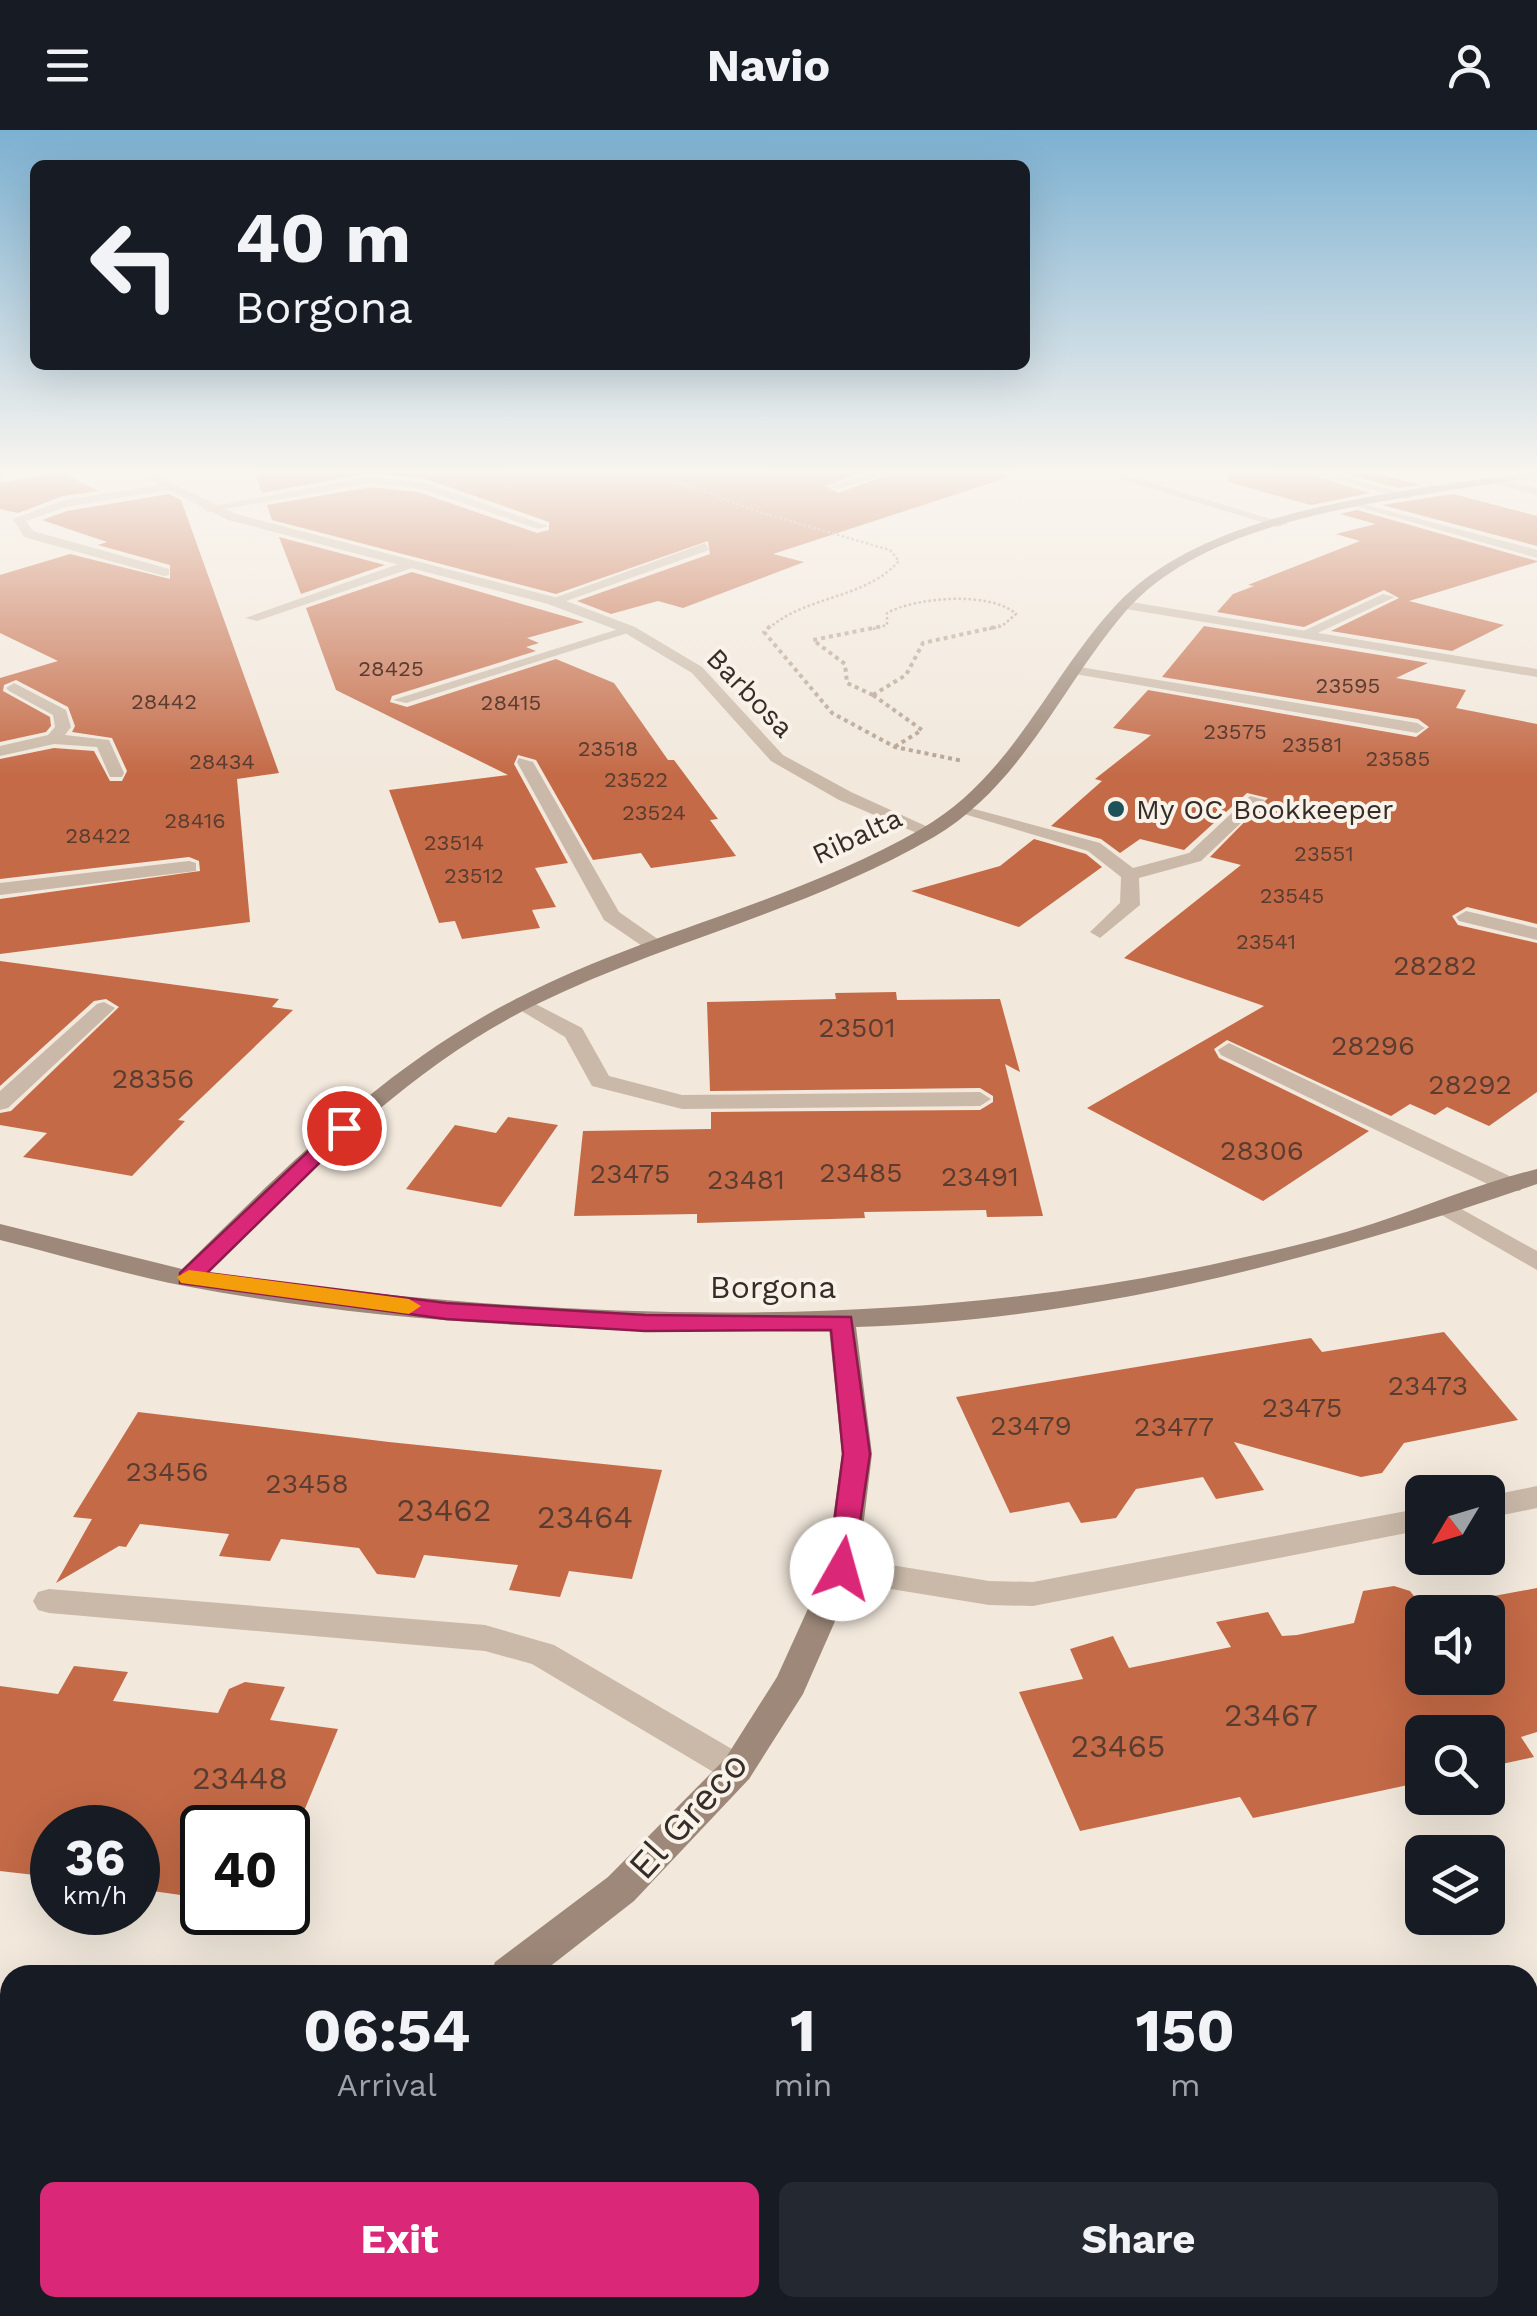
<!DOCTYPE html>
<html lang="en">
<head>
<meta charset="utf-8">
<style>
  :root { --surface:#171b24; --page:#242831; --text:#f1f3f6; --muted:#9ea1a6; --accent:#db2777 }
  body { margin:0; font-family:"Work Sans",sans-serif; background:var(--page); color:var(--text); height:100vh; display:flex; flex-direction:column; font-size:38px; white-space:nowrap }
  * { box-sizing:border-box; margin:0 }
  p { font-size:32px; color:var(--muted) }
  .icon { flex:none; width:55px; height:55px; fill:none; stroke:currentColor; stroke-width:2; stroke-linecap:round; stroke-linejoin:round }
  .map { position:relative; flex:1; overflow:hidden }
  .drawer { position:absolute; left:0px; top:1835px; width:1538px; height:352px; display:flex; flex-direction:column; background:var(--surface); border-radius:30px 30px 0 0; box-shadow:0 10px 40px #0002 }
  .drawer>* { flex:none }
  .hud { position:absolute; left:30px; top:30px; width:1000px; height:210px; border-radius:15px; box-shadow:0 10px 40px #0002; background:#171b24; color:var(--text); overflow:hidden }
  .needle { width:65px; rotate:232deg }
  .tools { position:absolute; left:1405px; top:1345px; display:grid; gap:20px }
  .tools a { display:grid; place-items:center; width:100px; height:100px; border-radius:15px; background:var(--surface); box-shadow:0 10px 40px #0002; font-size:50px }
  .speed { position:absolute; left:30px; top:1675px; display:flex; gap:20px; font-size:50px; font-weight:700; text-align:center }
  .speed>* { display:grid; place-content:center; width:130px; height:130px; border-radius:50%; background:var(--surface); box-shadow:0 10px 40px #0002; line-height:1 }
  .speed small { font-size:25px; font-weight:400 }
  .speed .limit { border:5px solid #111; border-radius:15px; background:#fff; color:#111 }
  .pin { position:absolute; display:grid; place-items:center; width:85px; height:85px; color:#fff; margin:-42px; border:5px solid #fff; border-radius:50%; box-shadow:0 2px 10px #0007 }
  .me { position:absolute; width:110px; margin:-55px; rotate:7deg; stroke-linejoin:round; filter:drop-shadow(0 0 8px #0008) }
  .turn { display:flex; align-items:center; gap:35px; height:210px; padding:0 40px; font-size:45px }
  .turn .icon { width:130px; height:130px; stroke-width:2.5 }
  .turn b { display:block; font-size:70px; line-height:85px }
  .eta { display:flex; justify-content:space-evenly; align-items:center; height:170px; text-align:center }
  .eta b { font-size:60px; font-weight:700; line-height:70px }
  .primary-button { display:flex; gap:20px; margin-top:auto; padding:20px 40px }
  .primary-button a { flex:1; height:115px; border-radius:15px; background:var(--accent); color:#fff; font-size:40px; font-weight:700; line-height:115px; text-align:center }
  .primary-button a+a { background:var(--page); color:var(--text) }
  header { display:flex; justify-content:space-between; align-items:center; height:130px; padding:0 40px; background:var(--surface); font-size:45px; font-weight:700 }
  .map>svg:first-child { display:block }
  .building { fill:#c46a47; fill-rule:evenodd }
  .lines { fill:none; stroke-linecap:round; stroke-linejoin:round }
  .path-far1 { stroke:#b6a392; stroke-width:2.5; stroke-dasharray:2.5 2.5; stroke-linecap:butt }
  .path { stroke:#b6a392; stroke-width:4; stroke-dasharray:4 4; stroke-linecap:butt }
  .lane { fill:#cab9a8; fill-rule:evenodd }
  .street { fill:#cab9a8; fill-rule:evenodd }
  .secondary { fill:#9d8879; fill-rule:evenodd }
  .route { fill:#db2777; stroke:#8e194d; stroke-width:2.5 }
  .slow { fill:#f59e0b }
  .poi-dot { fill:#1e5258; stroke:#f9f2e9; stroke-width:4 }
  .labels { text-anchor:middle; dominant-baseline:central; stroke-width:8; stroke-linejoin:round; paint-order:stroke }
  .far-number-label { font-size:22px; fill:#5a3c30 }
  .far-street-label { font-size:28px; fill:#372d28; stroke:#f9f2e9 }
  .far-poi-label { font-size:28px; fill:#372d28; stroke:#f9f2e9; text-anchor:start }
  .number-label { font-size:28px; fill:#5a3c30 }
  .street-label { font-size:32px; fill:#372d28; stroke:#f9f2e9 }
  .near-number-label { font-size:32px; fill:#5a3c30 }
  .near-street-label { font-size:38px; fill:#372d28; stroke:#f9f2e9 }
</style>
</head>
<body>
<header><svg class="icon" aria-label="menu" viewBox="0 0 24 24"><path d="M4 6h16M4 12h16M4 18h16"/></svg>Navio<svg class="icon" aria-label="person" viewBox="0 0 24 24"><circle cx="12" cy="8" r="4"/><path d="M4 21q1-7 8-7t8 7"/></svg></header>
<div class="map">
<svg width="1537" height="2186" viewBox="0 0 1537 2186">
  <rect width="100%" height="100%" fill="#f2e8dc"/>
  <g class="building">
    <polygon points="290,339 872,339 826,356 838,363 905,339 1005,339 1006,348 773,424 804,432 683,478 658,471 611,484 577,471 710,424 708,411 556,464 272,390 267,375 371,357 418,362 537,403 549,400 549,392 426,349 371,343 262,363 256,346"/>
    <polygon points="1230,339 1293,339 1370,363 1311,375 1228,352"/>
    <polygon points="1328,339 1360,339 1420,355 1398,358"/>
    <polygon points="61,342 99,361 63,366 18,383 0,379 0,353"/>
    <polygon points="169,364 181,370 279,643 237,649 250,792 0,824 0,769 200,741 199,731 189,727 0,749 0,629 54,618 94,621 110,651 122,651 127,641 112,608 72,602 75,596 68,577 16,550 4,555 3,561 50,587 51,596 46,602 0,612 0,548 58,531 0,503 0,445 70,424 170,449 170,435 98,415 107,412 42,390 67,381"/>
    <polygon points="1453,364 1537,386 1537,416 1382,375"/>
    <polygon points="1357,380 1537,431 1537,432 1409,471 1504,495 1452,521 1331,501 1399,468 1384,460 1304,497 1217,482 1233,464 1254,456 1248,455 1360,411 1336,404 1376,394 1340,384"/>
    <polygon points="279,407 385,435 301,464"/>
    <polygon points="412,442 584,492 527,508 539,513 526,517 536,521 392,566 390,572 407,577 556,529 614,553 668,630 674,630 718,689 710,690 736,726 651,738 641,723 593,730 536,630 518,625 514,634 568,733 535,738 556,777 532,780 540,798 462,809 455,791 439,793 389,660 508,645 336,560 306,478"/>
    <polygon points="1204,496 1428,533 1396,548 1466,560 1456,578 1537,594 1537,794 1467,777 1452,786 1458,795 1537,813 1537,962 1489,996 1447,977 1435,985 1410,974 1391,986 1227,910 1214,919 1219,928 1369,1001 1263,1071 1087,978 1264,876 1124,828 1241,735 1210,727 1268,668 1247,663 1184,720 1140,709 1120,723 1101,709 1051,696 1102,651 1095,649 1151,605 1113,598 1148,560 1416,607 1429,597 1418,589 1162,547"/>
    <polygon points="1034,709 1086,724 1102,737 1019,797 911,761 1000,736"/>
    <polygon points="0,831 279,869 272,877 293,880 178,990 185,991 132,1046 23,1027 47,1003 0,995 0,983 11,981 119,877 106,869 94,871 0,956"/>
    <polygon points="896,862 897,870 1000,869 1020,942 1005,934 1043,1086 987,1087 986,1080 864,1082 865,1088 697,1093 697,1084 574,1086 583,1001 711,999 711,982 980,980 993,972 993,966 980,958 710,961 707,872 836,869 835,863"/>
    <polygon points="508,987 558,995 501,1077 406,1059 455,995 496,1003"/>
    <polygon points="1444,1202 1518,1290 1404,1313 1382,1343 1361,1347 1234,1312 1264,1360 1216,1369 1203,1347 1136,1359 1116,1388 1081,1393 1069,1372 1010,1383 956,1267 1311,1208 1322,1222"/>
    <polygon points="138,1282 389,1312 662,1340 632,1449 569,1441 560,1467 509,1460 518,1435 424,1425 415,1448 377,1444 359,1418 281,1409 270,1431 219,1426 229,1404 140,1394 126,1417 119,1416 56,1453 92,1389 73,1387"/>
    <path d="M1394,1456L1410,1461L1424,1479L1537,1458V1602L1521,1607L1534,1627L1488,1637V1602H1422V1652L1253,1688L1240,1667L1080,1701L1019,1562L1083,1549L1070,1519L1113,1506L1129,1538L1231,1517L1216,1492L1268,1482L1282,1506L1297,1505L1354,1493L1363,1461ZM1422,1482H1488V1548H1422Z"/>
    <polygon points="74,1536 128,1542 113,1571 218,1583 229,1559 245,1552 285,1557 270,1590 338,1599 297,1698 202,1698 202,1768 138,1759 138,1698 52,1698 52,1747 0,1741 0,1556 58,1564"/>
  </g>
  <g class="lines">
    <g class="path-far1">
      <path d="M643,339L759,382L890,420L899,431C864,470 806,465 768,499"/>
      <path d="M873,499L887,495V483C916,467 991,461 1016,484L1002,496L989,499"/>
    </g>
    <g class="path">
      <polyline points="770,496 764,502 832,583 895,617 963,631"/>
      <polyline points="873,565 922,600 896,616"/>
      <polyline points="873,565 847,553 845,534 813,510 883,496"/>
      <polyline points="873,565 906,545 923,513 1000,496"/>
    </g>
    <g class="lane">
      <polygon points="0,339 23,339 0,345"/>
      <polygon points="884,339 901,339 839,359 829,357"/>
      <polygon points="1297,339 1315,339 1413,366 1407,369"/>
      <polygon points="371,347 425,353 548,396 538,399 419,358 371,353 208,382 202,378"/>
      <polygon points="167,354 171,359 66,377 26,391 33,401 169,439 169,445 164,446 24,407 13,389 64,370"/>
      <polygon points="1359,373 1537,420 1537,428 1359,377"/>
      <polygon points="705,413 709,420 558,474 546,471"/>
      <polygon points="410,430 415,437 257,491 245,488"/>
      <polygon points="1383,464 1395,467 1309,507 1297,504"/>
      <polygon points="625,497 637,500 406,573 393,570"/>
      <polygon points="1074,536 1417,593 1425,598 1417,603 1069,543 1067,540"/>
      <polygon points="14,553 66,580 71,597 65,605 109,610 124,643 122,647 110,647 97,617 54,614 0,626 0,616 48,605 55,597 53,585 9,561 6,558"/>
      <polygon points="519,628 533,632 619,782 662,812 662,820 648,820 604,790 517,632"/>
      <polygon points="1250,666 1265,670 1201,731 1139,748 1140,775 1100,808 1090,802 1120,773 1121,747 1088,721 954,681 963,676 1100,713 1133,738 1189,723"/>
      <polygon points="189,731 196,733 196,741 0,765 0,753"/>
      <polygon points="1466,781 1537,798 1537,810 1459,791 1456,787"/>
      <polygon points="522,867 582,898 609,946 682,965 980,962 991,969 980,976 682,979 592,956 565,907 515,877 515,869"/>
      <polygon points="104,872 115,878 111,882 8,978 0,980 0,961 97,874"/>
      <polygon points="1229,913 1520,1051 1523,1056 1520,1061 1502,1061 1221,925 1218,920"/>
      <polygon points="1447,1071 1537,1121 1537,1140 1438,1083 1435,1078 1438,1073"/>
      <polygon points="1537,1356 1537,1378 1488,1388 1488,1366"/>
      <polygon points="1422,1378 1422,1400 1033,1476 989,1475 842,1451 831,1447 826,1439 831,1431 842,1427 989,1451 1033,1452"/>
      <polygon points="49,1459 485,1495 554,1515 749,1629 755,1639 749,1649 737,1654 725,1649 532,1534 485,1521 49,1483 38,1480 33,1471 38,1462"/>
      <polygon points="256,2178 300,2178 304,2186 258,2186"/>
      <polygon points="919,2178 970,2178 967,2186 915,2186"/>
    </g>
    <g class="street">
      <polygon points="128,339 142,339 236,384 558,468 635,497 702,537 783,625 851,662 939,702 924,706 839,670 771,631 692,543 625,503 548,474 228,390"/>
      <polygon points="1087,339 1104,339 1288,394 1278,397"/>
      <polygon points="1495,349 1537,358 1537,365 1495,353"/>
      <polygon points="1125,471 1537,539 1537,547 1120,478 1120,472"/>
    </g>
    <g class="secondary">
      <path d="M1537,340V346C1412,370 1213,380 1125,482C1060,558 1023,654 934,707C809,780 665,811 535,875C407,938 307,1043 208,1143C540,1189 879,1205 1210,1135C1264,1123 1320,1111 1372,1094C1427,1076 1481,1053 1537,1039V1054C1317,1130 1090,1190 856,1197L872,1324L858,1439L803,1564L749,1649L634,1771L539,1845H490L495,1832L608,1747L725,1629L777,1547L826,1439L842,1324L829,1198C614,1204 396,1196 185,1156C122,1144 62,1125 0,1110V1094L182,1139C285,1038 386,935 516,869C646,801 793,773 921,699C1013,646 1048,548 1117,474C1212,374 1408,363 1537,340Z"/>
      <polygon points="10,2034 10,2076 0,2079 0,2037"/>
    </g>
  </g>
  <linearGradient id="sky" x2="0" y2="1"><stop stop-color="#7cb0d1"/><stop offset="0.53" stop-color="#f9f5ef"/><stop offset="1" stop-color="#f9f5ef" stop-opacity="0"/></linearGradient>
  <rect width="1537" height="645" fill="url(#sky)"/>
  <polygon class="route" points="344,992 351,994 351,1002 207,1143 446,1173 645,1185 851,1187 870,1324 852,1447 832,1447 828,1439 843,1324 831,1200 645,1201 446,1189 180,1153 180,1143 337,994"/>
  <polygon class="slow" points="189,1140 409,1169 421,1176 409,1184 181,1153 177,1147"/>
  <circle class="poi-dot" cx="1116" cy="679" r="10"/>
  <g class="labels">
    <g class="far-number-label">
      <text x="391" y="538">28425</text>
      <text x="1348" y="555">23595</text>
      <text x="164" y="571">28442</text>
      <text x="511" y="572">28415</text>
      <text x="1235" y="601">23575</text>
      <text x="1312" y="614">23581</text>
      <text x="608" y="618">23518</text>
      <text x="1398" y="628">23585</text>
      <text x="222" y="631">28434</text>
      <text x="636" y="649">23522</text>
      <text x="654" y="682">23524</text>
      <text x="195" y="690">28416</text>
      <text x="98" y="705">28422</text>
      <text x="454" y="712">23514</text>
      <text x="1324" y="723">23551</text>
      <text x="474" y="745">23512</text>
      <text x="1292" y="765">23545</text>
      <text x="1266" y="811">23541</text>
    </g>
    <g class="far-street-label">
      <text transform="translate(750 563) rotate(46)">Barbosa</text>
      <text transform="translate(857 706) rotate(-25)">Ribalta</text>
    </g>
    <g class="far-poi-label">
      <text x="1136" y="679">My OC Bookkeeper</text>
    </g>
    <g class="number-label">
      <text x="1435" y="835">28282</text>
      <text x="857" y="897">23501</text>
      <text x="1373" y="915">28296</text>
      <text x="153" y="948">28356</text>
      <text x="1470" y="954">28292</text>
      <text x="1262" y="1020">28306</text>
      <text x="861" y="1042">23485</text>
      <text x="630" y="1043">23475</text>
      <text x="980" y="1046">23491</text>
      <text x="746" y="1049">23481</text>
      <text x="1428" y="1255">23473</text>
      <text x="1302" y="1277">23475</text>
      <text x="1031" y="1295">23479</text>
      <text x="1174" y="1296">23477</text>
      <text x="167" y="1341">23456</text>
      <text x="307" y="1353">23458</text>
    </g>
    <g class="street-label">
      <text x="773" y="1157">Borgona</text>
    </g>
    <g class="near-number-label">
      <text x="444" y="1380">23462</text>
      <text x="585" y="1387">23464</text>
      <text x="1271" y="1585">23467</text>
      <text x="1118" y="1616">23465</text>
      <text x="240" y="1648">23448</text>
    </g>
    <g class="near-street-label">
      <text transform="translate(688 1685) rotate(-48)">El Greco</text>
    </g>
  </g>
</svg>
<div class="tools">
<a><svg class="needle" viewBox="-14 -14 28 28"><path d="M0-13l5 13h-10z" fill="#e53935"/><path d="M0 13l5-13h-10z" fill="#9ea1a6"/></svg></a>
<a><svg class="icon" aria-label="sound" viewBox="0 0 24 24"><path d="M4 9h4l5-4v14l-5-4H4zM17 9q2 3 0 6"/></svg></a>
<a><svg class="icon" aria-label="search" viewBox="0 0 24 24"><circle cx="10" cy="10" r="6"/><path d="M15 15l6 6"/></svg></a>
<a><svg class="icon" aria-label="layers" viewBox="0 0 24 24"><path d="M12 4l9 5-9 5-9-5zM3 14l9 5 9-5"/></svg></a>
</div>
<div class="speed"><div>36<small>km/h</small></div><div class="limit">40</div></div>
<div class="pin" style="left:344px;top:998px;background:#d93025"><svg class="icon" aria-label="arrive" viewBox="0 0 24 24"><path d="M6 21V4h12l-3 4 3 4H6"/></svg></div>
<svg class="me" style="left:842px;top:1439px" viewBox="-20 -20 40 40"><circle r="19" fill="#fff"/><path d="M0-13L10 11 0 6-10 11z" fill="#db2777"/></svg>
<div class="hud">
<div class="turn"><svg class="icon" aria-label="left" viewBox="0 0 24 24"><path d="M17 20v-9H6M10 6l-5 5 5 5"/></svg><div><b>40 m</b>Borgona</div></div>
</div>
<section class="drawer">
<div class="eta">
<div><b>06:54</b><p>Arrival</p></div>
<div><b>1</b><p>min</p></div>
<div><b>150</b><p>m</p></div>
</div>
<div class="primary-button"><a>Exit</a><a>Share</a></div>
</section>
</div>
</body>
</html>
